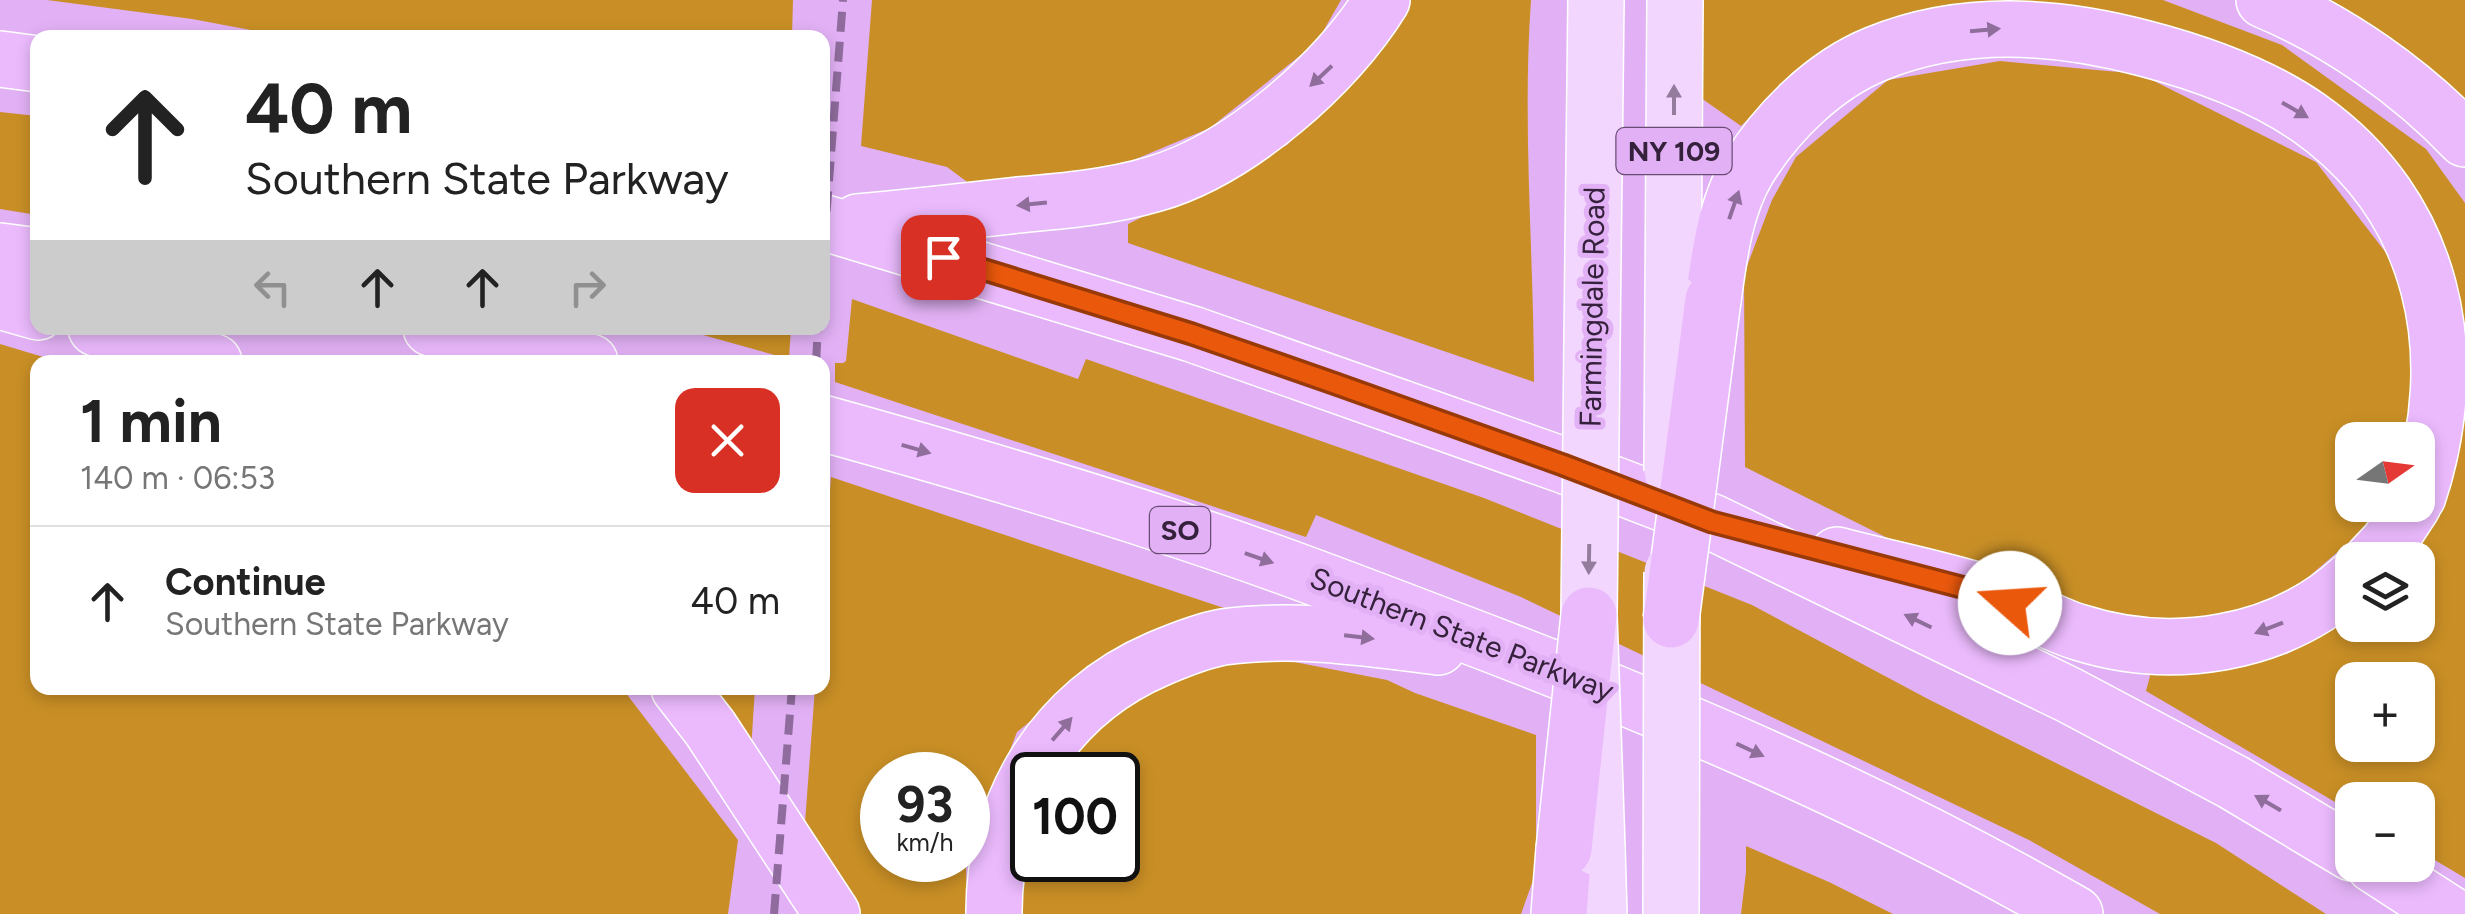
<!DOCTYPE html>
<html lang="en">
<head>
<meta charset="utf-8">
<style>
  :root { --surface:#fff; --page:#f2f2f2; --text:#222; --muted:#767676; --line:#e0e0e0 }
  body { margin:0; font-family:Figtree,sans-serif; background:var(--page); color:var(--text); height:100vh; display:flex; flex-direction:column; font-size:38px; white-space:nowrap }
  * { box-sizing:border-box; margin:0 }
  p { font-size:32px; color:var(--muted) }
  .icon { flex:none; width:55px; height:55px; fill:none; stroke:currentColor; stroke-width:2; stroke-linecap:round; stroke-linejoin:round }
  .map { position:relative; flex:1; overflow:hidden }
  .drawer { position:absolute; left:30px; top:355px; width:800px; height:340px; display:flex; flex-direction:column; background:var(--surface); border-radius:20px; box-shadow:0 5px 15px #0003 }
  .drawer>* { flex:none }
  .hud { position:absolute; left:30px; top:30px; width:800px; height:305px; border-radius:20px; box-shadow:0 5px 15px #0003; background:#fff; color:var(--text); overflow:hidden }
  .needle { width:65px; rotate:76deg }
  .tools { position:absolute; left:2335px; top:422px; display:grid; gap:20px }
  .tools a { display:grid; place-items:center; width:100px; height:100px; border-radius:20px; background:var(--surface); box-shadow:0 5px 15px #0003; font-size:50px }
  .speed { position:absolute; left:860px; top:752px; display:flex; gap:20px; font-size:50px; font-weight:700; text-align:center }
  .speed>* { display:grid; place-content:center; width:130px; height:130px; border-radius:50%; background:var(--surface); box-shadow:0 5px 15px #0003; line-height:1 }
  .speed small { font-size:25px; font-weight:400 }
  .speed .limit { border:5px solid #111; border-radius:15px; background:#fff; color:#111 }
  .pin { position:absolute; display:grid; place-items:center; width:85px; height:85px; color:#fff; margin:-42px; border-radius:20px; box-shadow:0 5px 15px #0006 }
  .me { position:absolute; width:110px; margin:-55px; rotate:289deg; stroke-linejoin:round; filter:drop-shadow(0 0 8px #0008) }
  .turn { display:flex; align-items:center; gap:35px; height:210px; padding:0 50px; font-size:45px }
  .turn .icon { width:130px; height:130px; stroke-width:2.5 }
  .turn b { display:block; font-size:70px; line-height:85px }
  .lanes { display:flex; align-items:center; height:95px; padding:0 50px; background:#0003; justify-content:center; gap:50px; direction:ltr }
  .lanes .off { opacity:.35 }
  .round { display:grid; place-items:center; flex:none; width:105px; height:105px; border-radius:20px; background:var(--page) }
  .overview { display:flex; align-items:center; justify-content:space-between; height:170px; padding:0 50px }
  h1 { font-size:60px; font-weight:700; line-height:75px }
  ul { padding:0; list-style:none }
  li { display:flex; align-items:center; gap:30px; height:150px; padding:0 50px; border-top:2px solid var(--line) }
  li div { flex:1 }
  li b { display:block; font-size:38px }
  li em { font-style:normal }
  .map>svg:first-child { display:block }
  .green { fill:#c98f26; fill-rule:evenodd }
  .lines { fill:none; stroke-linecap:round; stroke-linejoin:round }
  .primary-casing { stroke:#fff; stroke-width:58 }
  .highway-casing { stroke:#fff; stroke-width:58 }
  .primary { stroke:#f3d6fe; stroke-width:55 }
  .highway { stroke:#ebbafd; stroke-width:55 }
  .rail { stroke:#8f6c9d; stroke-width:8; stroke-dasharray:20 10; stroke-linecap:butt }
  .primary-bridge-casing { stroke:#fff; stroke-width:58; stroke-linecap:butt }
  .highway-bridge-casing { stroke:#fff; stroke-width:58; stroke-linecap:butt }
  .primary-bridge { stroke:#f3d6fe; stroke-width:55 }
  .highway-bridge { stroke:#ebbafd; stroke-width:55 }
  .oneway { fill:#906e9c }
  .oneway2 { fill:#947c9d }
  .route-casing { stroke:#983908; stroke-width:25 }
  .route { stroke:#ea580c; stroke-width:18 }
  .labels { text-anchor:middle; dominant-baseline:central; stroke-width:10; stroke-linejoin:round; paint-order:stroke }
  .shield { fill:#e2b1f5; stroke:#694c74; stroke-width:2.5 }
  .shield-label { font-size:28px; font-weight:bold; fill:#35213c }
  .street-label { font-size:30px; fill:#35213c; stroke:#e2b1f5 }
</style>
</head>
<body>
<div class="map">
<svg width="2465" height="914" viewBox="0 0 2465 914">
  <rect width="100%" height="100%" fill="#e2b1f5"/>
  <g class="green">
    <polygon points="47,0 793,0 792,37 289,37 192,19"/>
    <polygon points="872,0 1341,0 1317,42 1210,128 1093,177 978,190 947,167 861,146"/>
    <path d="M1408,0H1531C1522,127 1534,255 1534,382L1128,243V224L1287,145L1369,65Z"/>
    <polygon points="1698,0 2163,0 2282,45 2426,149 2465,203 2465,363 2454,274 2381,154 2266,69 1874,27 1793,74 1741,126 1701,98"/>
    <polygon points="2308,0 2465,0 2465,124"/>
    <polygon points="2000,61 2140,74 2316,162 2390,258 2416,343 2409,440 2352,440 2352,505 2378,505 2368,526 2277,604 2195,630 2038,613 1745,467 1744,274 1772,200 1796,157 1888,80"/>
    <polygon points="0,112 37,116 37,215 0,209"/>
    <polygon points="852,299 1078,379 1086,359 1484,498 1752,605 1928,699 2216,843 2326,914 2160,914 2029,840 1521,597 1316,515 1306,537 835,382 835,363 843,363 846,361"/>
    <polygon points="678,328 791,328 789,359"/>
    <polygon points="0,344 60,362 38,362 38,688 622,688 738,840 728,914 0,914"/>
    <path d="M2465,417V878L2418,850V800H2352V812L2146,691L2151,672L2287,654L2352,617V625H2418V560H2407L2425,535ZM2352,680H2418V745H2352Z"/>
    <path d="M831,477L1224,608V618L1114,654L1017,732L966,865L967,914H855L804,836L815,688H822L823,588ZM882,775H968V860H882Z"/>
    <polygon points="1258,655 1387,680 1415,693 1536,735 1536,872 1521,914 1013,914 1032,828 1032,860 1118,860 1118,775 1059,775 1090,722 1156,681"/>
    <polygon points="701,688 755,688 750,766"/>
    <polygon points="1746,846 1829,882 1893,914 1741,914 1746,872"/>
  </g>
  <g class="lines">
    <defs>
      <g id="primary">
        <polyline points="1593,252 1596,0"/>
        <polyline points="1673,302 1675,0"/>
        <polyline points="1597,848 1599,914"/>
      </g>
      <g id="highway">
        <path d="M2264,0C2337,30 2411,82 2465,139"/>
        <polyline points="0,59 38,64"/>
        <polyline points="822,222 1192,334 1563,465 1712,522 2069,695 2233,782 2352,853"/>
        <path d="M858,222C912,217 965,211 1018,205C1064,201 1110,197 1154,184C1238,160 1337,74 1382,0"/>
        <polyline points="0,251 38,256"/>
        <path d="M1713,300C1719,256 1725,207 1748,169C1777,122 1824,75 1876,54C1961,19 2056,25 2143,48C2201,63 2260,84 2309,118C2435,207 2465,354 2418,496"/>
        <polyline points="0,301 38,312"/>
        <polyline points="96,328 214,362"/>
        <polyline points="431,328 590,362"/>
        <path d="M822,423C937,455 1051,488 1164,525C1260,556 1354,592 1448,628C1663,709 1875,799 2075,914"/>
        <path d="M1837,555C1886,568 1937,578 1986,593C2018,603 2046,622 2078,632C2171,662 2279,646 2352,579"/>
        <polyline points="2372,560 2388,543 2413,505"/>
        <polyline points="679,688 710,728 832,914"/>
        <polyline points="2374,865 2450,914"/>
        <path d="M994,914C993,803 1055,703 1158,659C1179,650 1201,641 1223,637C1295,627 1367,638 1438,647"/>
        <polyline points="1559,914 1564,849"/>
      </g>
    </defs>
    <use href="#primary" class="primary-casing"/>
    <use href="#highway" class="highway-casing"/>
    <use href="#primary" class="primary"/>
    <use href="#highway" class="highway"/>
    <g class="rail">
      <polyline points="822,271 843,0"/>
      <polyline points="816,362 818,328"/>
      <polyline points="774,914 792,688"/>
    </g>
    <defs>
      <g id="primary-bridge">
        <polyline points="1593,252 1589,615 1597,848"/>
        <polyline points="1672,471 1673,302"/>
        <polyline points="1671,914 1672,572"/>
      </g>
      <g id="highway-bridge">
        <polyline points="1671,620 1713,300"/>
        <polyline points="1564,849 1589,615"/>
      </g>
    </defs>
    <use href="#primary-bridge" class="primary-bridge-casing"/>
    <use href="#highway-bridge" class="highway-bridge-casing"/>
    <use href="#primary-bridge" class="primary-bridge"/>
    <use href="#highway-bridge" class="highway-bridge"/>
  </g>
  <defs><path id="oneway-solid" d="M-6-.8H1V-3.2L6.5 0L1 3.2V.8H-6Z" transform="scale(2.5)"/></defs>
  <g class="oneway">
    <use href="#oneway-solid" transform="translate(1985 30) rotate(-5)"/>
    <use href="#oneway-solid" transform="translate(1321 76) rotate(137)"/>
    <use href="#oneway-solid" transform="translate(2295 110) rotate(30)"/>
    <use href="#oneway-solid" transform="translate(1032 204) rotate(174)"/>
    <use href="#oneway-solid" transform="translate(1734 205) rotate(-71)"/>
    <use href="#oneway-solid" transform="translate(916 449) rotate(16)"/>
    <use href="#oneway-solid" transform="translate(1259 558) rotate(19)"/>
    <use href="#oneway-solid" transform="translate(1918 621) rotate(-154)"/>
    <use href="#oneway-solid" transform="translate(2269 628) rotate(159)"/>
    <use href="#oneway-solid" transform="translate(1359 637) rotate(7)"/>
    <use href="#oneway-solid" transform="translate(1062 729) rotate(-49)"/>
    <use href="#oneway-solid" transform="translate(1750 750) rotate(25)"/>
    <use href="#oneway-solid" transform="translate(2268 803) rotate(-150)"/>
  </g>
  <g class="oneway2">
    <use href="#oneway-solid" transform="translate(1674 100) rotate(-90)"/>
    <use href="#oneway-solid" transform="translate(1589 559) rotate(91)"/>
  </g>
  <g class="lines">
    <defs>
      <polyline id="route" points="943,257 1192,334 1336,384 1563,465 1712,522 1988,594 2010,603"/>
    </defs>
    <use href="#route" class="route-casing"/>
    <use href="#route" class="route"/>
  </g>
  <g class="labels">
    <g class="shield">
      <rect x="1616.5" y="128" width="115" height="46" rx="8"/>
      <rect x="1150" y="507" width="60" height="46" rx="8"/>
    </g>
    <g class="shield-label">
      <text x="1674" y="151">NY 109</text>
      <text x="1180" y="530">SO</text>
    </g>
    <g class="street-label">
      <text transform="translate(1592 307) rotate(-89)">Farmingdale Road</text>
      <text transform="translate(1462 634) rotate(21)">Southern State Parkway</text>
    </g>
  </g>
</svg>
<div class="tools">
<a><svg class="needle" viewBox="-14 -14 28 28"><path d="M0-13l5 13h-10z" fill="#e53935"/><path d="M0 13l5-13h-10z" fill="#767676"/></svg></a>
<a><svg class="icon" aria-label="layers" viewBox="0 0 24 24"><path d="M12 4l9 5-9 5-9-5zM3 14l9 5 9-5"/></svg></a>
<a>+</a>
<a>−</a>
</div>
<div class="speed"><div>93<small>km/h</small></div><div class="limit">100</div></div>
<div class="pin" style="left:943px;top:257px;background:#d93025"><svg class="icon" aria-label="arrive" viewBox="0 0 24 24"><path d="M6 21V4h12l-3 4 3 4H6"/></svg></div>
<svg class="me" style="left:2010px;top:603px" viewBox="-20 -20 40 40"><circle r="19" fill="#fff"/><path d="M0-13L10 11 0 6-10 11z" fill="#ea580c"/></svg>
<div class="hud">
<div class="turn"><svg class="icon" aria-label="ahead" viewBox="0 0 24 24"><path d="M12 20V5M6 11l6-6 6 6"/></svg><div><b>40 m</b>Southern State Parkway</div></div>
<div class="lanes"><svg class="icon off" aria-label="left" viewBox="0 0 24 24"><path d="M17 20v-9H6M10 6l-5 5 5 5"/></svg><svg class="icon" aria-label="ahead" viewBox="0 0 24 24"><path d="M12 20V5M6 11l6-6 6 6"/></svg><svg class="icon" aria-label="ahead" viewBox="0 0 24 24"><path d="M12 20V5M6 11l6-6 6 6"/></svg><svg class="icon off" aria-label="right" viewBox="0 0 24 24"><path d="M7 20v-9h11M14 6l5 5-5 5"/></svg></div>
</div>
<section class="drawer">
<div class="overview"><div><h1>1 min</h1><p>140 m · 06:53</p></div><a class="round" style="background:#d93025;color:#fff"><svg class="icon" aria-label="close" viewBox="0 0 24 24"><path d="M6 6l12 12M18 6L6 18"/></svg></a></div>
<ul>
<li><svg class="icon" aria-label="ahead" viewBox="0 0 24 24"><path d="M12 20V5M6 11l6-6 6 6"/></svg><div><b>Continue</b><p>Southern State Parkway</p></div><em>40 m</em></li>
</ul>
</section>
</div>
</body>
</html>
